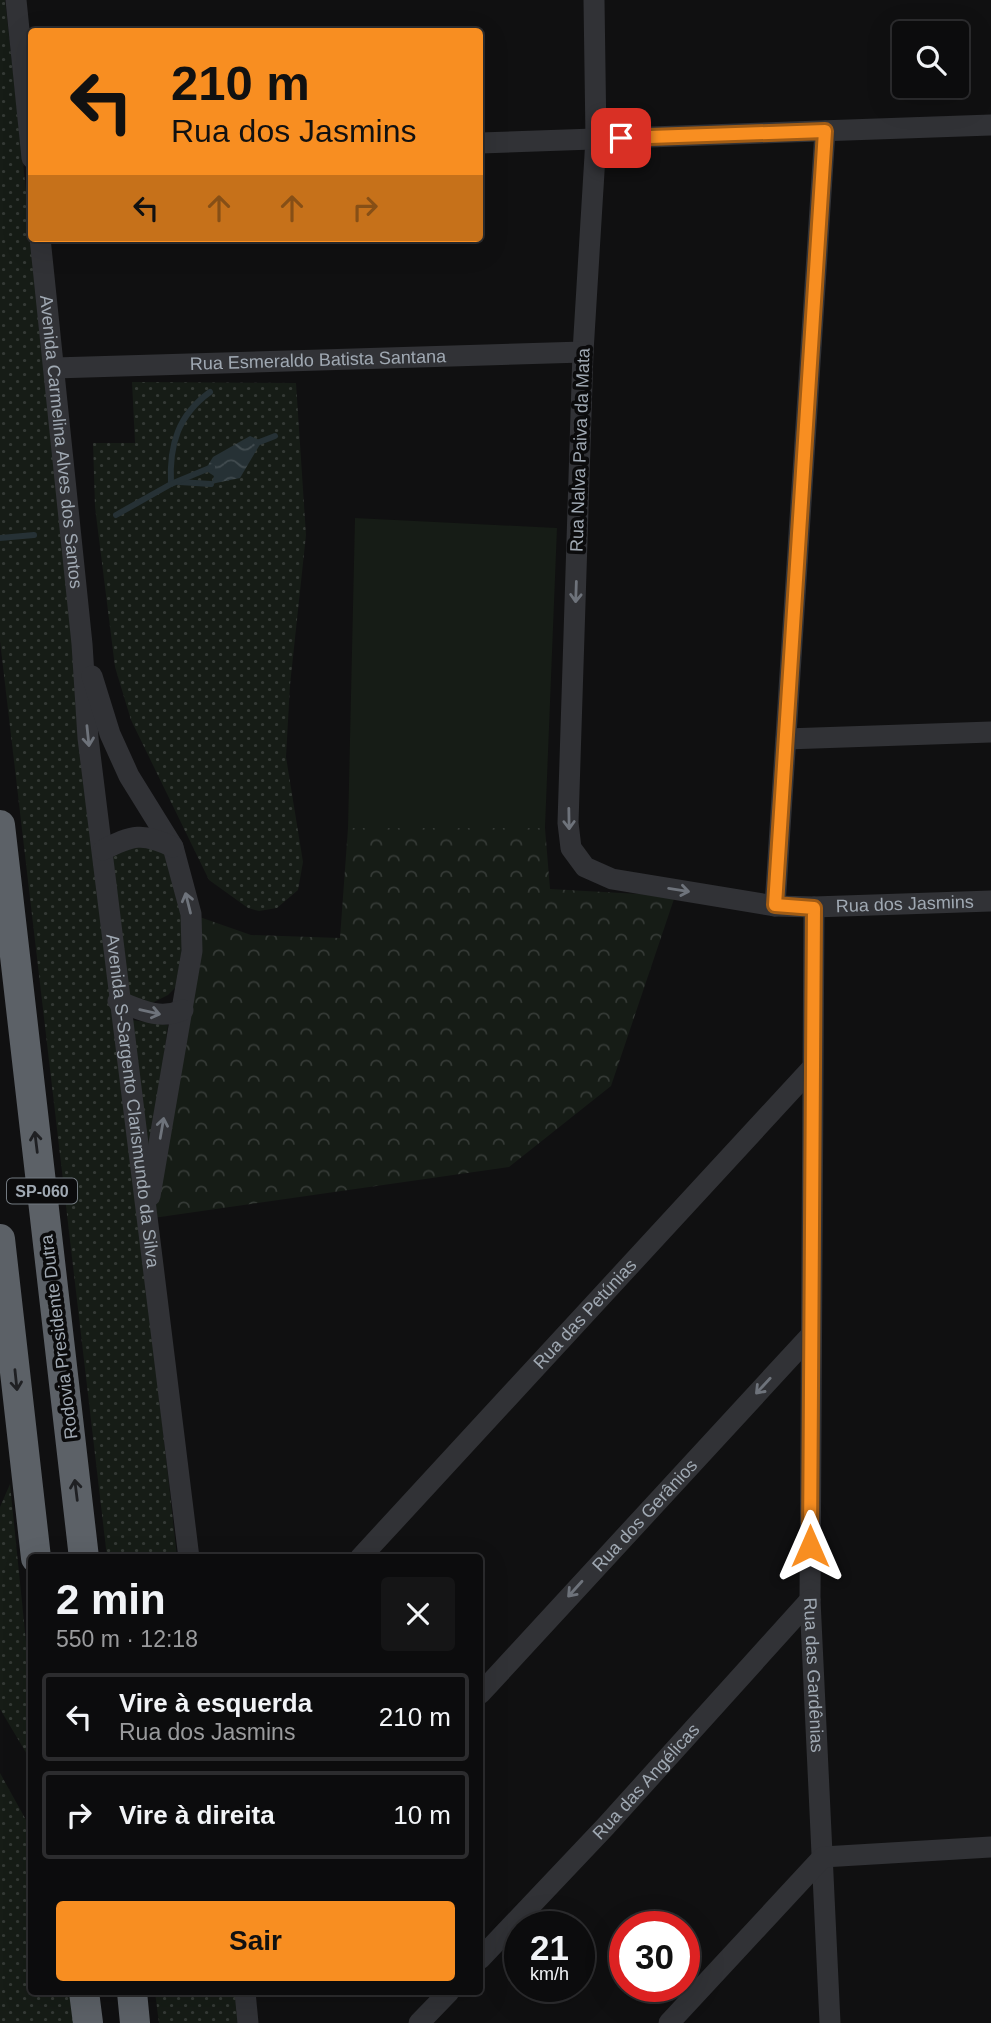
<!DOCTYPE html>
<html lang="pt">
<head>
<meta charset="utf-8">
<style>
  :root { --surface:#0c0c0d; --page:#151516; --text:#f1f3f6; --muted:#9a9b9d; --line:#2c2c2e; --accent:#f88e21 }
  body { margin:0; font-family:Helvetica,sans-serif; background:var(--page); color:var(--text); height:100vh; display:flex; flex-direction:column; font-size:26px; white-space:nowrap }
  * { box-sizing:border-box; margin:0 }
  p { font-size:23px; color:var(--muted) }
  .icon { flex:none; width:38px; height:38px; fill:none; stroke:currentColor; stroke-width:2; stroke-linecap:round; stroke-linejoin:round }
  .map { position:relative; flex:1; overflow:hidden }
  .drawer { position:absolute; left:28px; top:1554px; width:455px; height:441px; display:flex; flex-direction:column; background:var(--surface); border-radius:7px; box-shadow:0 7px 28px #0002,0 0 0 2px var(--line) }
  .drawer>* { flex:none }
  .banner { position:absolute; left:28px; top:28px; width:455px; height:214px; border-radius:7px; box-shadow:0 7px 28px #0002,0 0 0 2px var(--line); background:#f88e21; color:#111; overflow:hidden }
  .fabs { position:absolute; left:892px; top:21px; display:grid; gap:14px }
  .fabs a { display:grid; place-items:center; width:77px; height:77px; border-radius:7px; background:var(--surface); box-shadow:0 7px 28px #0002,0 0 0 2px var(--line); font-size:35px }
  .speed { position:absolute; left:504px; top:1911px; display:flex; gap:14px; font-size:35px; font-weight:700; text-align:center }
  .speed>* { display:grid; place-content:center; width:91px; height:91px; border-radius:50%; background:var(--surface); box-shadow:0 7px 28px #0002,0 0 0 2px var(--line); line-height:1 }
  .speed small { font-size:18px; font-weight:400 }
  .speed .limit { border:10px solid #d22; background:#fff; color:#111 }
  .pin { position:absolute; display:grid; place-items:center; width:60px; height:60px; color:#fff; margin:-30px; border-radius:14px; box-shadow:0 4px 10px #0006 }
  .me { position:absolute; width:77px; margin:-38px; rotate:0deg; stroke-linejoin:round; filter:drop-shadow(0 0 5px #0008) }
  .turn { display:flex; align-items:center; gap:24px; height:147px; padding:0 28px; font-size:32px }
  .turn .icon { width:91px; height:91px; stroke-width:2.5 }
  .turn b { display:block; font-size:49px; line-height:60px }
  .lanes { display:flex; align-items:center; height:66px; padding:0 28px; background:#0003; justify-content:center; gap:35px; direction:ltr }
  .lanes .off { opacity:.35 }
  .round { display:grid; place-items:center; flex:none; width:74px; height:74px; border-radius:7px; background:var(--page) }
  .overview { display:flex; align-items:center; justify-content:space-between; height:119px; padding:0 28px }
  h1 { font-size:42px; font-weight:700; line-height:52px }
  .button { display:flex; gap:14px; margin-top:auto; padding:14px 28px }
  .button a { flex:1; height:80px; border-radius:7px; background:var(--accent); color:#111; font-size:28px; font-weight:700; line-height:80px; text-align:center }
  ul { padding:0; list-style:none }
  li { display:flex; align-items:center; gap:21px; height:88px; margin:0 14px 10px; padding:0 14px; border:4px solid var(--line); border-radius:7px }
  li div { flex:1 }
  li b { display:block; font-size:26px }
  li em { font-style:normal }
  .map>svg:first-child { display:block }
  .grass { fill:url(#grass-dots) }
  .forest { fill:url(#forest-crowns) }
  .park { fill:#161c16 }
  .water { fill:url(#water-waves) }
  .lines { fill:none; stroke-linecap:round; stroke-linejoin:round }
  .stream { stroke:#263135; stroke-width:6 }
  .minor { stroke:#313236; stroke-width:21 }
  .highway { stroke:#5c6167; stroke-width:30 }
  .oneway { stroke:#6e737b }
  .oneway2 { stroke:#1f2023 }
  .route-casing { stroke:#a15c15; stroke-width:18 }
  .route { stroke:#f88e21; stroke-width:12 }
  .labels { text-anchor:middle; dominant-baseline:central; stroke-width:7; stroke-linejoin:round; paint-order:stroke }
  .shield { fill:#0b0b0c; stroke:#737a81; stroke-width:2 }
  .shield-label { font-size:16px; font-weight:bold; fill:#a0a9b3 }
  .street-label { font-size:18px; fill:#a0a9b3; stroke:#0b0b0c }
</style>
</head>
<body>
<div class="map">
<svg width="991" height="2023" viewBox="0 0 991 2023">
  <defs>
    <pattern id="grass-dots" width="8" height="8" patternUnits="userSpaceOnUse" patternTransform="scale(1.75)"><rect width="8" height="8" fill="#161c16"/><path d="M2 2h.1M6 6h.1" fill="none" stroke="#353a36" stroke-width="1.8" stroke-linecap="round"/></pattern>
    <pattern id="forest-crowns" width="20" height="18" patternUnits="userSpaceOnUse" patternTransform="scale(1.75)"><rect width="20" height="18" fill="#161c16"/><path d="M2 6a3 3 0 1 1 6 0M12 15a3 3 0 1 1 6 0" fill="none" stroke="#353a36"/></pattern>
    <pattern id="water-waves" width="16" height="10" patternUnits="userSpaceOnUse" patternTransform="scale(1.75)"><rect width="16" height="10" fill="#263135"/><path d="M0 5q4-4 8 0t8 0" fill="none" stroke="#424c50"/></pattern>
  </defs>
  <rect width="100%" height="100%" fill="#101011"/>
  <g class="grass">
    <polygon points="0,0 5,0 177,1557 107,1557 0,641"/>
    <polygon points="132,382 296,383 306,535 290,685 286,757 303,862 298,890 277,908 259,911 248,908 209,880 131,720 115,667 95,507 93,443 135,443"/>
    <polygon points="130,842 164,852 185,922 177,986 168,995 150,1004 128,1001 109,855"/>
    <polygon points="132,1020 168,1025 149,1169"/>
    <polygon points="10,1484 31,1691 31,1761 0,1709 0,1507"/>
    <polygon points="0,1773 31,1829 32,1992 71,1992 74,2023 0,2023"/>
    <polygon points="155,1992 237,1992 240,2023 159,2023"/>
  </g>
  <polygon class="forest" points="348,828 545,828 550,889 675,896 611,1086 509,1167 146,1219 191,914 251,935 340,938"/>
  <polygon class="park" points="355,518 557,528 545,828 348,828"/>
  <polygon class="water" points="250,436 262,441 240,478 211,484 214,476 205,470 213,457"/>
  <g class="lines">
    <g class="stream">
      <polyline points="257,443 275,436"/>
      <polyline points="179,482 211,484"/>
      <path d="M171,484C169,445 178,415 210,392"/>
      <polyline points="116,515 171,484 212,467"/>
      <polyline points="0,538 34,535"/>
    </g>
    <g class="minor">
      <polyline points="16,0 32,158"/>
      <path id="s1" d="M594,0L596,139L583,352L568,823L571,848L585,867L612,879L775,906L814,907L991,901"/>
      <polyline points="480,143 991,125"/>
      <path id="s2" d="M40,238L82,644L88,738L189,1558"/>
      <path id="s3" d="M54,368L583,352"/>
      <polyline points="92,676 110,734 129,776 173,847 191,914 192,951 150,1196"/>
      <polyline points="786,739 991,732"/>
      <path d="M103,850C132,835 143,832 173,847"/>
      <polyline points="775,906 825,131"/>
      <path id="s4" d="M814,907L810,1600L830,2023"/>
      <path d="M118,1001C141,1010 159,1020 183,1010"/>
      <path id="s5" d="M360,1558L811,1069"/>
      <path id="s6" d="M480,1694L810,1336"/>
      <path id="s7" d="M480,1959L606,1826L810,1600"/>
      <polyline points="245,1992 248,2023"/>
      <polyline points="419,2023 449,1992"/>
      <polyline points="669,2023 823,1857 991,1847"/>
    </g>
    <g class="highway">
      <polyline points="0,825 84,1558"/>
      <polyline points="0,1239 36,1558"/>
      <polyline points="84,1992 88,2023"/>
      <polyline points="132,1992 135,2023"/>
    </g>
  </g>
  <defs><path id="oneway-shaft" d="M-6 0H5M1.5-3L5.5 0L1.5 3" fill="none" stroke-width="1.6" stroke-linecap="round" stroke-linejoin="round" transform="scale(1.75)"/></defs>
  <g class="oneway">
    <use href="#oneway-shaft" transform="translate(576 592) rotate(92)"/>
    <use href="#oneway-shaft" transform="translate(88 736) rotate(84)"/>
    <use href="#oneway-shaft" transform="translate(569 819) rotate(89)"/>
    <use href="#oneway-shaft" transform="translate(679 890) rotate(9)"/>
    <use href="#oneway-shaft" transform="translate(188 903) rotate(-104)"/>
    <use href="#oneway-shaft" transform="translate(150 1012) rotate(13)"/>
    <use href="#oneway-shaft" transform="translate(162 1128) rotate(-80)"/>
    <use href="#oneway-shaft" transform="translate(763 1386) rotate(133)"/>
    <use href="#oneway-shaft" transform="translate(575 1589) rotate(132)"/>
  </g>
  <g class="oneway2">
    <use href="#oneway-shaft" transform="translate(36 1142) rotate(-97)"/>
    <use href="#oneway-shaft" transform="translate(16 1380) rotate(84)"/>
    <use href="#oneway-shaft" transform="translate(76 1490) rotate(-97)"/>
  </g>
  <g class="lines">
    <defs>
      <polyline id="route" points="621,138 825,131 775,905 814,908 810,1546"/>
    </defs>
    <use href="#route" class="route-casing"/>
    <use href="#route" class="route"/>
  </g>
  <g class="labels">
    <rect class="shield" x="7" y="1178.5" width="70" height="25" rx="5"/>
    <g class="shield-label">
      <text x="42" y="1191">SP-060</text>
    </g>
    <g class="street-label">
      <text stroke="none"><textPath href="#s3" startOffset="264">Rua Esmeraldo Batista Santana</textPath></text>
      <text stroke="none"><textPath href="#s2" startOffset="205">Avenida Carmelina Alves dos Santos</textPath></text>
      <text transform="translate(580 450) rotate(-88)">Rua Nalva Paiva da Mata</text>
      <text stroke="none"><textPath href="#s1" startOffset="1197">Rua dos Jasmins</textPath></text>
      <text stroke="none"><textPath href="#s2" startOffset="868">Avenida S-Sargento Clarismundo da Silva</textPath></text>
      <text stroke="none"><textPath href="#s5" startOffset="332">Rua das Petúnias</textPath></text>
      <text transform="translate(59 1337) rotate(-97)">Rodovia Presidente Dutra</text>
      <text stroke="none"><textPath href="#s6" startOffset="243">Rua dos Gerânios</textPath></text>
      <text stroke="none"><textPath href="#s4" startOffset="768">Rua das Gardênias</textPath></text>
      <text stroke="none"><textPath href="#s7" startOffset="243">Rua das Angélicas</textPath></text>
    </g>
  </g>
</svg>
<div class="fabs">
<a><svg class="icon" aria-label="search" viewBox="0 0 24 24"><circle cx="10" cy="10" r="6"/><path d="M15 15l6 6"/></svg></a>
</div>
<div class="speed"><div>21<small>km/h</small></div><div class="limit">30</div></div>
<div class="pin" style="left:621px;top:138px;background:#d93025"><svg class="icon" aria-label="arrive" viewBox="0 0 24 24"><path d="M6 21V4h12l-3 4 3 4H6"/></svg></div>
<svg class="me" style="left:810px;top:1546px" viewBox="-20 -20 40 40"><path d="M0-17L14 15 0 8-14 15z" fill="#f88e21" stroke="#fff" stroke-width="4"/></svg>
<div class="banner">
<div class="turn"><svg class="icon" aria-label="left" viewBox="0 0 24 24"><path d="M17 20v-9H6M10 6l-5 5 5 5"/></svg><div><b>210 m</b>Rua dos Jasmins</div></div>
<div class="lanes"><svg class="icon" aria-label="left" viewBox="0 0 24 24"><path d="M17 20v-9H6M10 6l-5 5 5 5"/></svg><svg class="icon off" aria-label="ahead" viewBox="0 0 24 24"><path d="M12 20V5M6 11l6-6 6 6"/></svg><svg class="icon off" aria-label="ahead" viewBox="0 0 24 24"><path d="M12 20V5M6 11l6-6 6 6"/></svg><svg class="icon off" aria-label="right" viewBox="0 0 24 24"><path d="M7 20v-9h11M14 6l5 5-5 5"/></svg></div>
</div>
<section class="drawer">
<div class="overview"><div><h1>2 min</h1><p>550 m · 12:18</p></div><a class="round"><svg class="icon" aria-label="close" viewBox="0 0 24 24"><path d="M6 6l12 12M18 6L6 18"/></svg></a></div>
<ul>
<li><svg class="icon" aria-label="left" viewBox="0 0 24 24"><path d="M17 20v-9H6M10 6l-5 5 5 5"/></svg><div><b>Vire à esquerda</b><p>Rua dos Jasmins</p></div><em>210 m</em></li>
<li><svg class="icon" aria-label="right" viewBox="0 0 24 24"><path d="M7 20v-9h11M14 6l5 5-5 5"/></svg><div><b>Vire à direita</b></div><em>10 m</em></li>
</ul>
<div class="button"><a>Sair</a></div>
</section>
</div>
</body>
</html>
